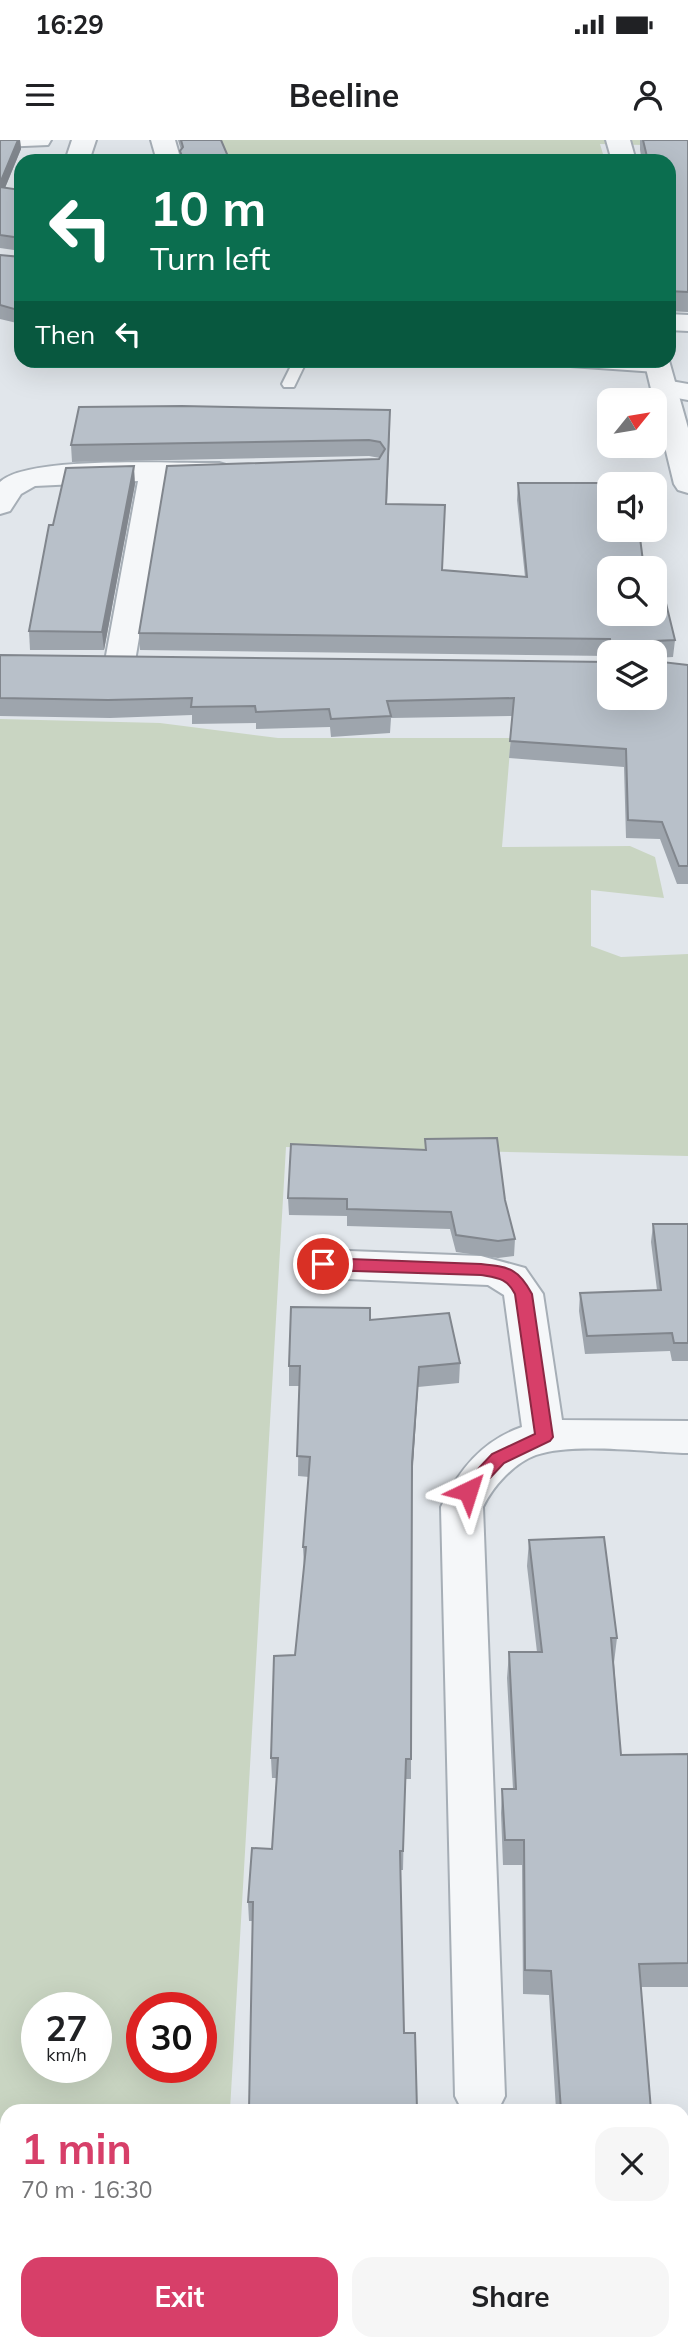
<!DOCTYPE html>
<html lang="en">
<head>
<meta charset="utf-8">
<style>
  :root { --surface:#fff; --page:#f6f6f6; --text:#202124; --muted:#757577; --accent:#d73f69 }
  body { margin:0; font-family:Mulish,sans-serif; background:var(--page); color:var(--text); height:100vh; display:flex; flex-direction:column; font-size:26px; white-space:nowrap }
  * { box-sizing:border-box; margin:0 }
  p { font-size:23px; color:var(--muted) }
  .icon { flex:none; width:38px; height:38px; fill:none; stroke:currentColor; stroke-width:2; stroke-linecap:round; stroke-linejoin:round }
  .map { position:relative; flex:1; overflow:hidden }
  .drawer { position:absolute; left:0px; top:1964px; width:690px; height:247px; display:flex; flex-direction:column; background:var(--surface); border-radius:21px 21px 0 0; box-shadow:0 7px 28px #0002 }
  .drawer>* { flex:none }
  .hud { position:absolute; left:14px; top:14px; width:662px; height:214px; border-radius:21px; box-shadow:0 7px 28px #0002; background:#0b6e4f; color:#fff; overflow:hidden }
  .needle { width:46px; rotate:60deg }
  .controls { position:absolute; left:597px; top:248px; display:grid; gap:14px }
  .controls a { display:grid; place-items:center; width:70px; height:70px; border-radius:14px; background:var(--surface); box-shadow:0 7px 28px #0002; font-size:35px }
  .speed { position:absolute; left:21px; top:1852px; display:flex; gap:14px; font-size:35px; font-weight:700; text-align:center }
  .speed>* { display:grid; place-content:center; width:91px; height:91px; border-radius:50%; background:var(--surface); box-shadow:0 7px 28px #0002; line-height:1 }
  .speed small { font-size:18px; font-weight:400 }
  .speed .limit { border:10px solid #d22; background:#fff; color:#111 }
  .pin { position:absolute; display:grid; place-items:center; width:60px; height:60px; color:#fff; margin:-30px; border:4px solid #fff; border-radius:50%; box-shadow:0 2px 7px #0007 }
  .me { position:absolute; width:77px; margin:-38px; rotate:41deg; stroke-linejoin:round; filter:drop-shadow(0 0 5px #0008) }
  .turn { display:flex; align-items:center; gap:24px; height:147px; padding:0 21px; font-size:32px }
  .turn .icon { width:91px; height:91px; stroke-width:2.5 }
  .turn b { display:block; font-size:49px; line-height:60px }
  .then { display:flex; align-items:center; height:66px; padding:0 21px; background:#0003; gap:14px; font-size:26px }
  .round { display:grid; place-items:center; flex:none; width:74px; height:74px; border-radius:21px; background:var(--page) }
  .headline { display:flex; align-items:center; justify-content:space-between; height:119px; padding:0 21px }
  h1 { font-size:42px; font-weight:700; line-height:52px; color:var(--accent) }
  .cta { display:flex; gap:14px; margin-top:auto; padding:14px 21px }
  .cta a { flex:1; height:80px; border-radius:21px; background:var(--accent); color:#fff; font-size:28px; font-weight:700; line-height:80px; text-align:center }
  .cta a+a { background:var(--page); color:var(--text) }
  .status { display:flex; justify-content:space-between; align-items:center; height:49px; padding:0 35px; background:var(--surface); direction:ltr }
  .status svg { height:19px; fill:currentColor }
  header { display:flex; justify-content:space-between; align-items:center; height:91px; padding:0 21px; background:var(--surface); font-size:32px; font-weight:700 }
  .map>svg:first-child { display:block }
  .green { fill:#c9d5c2; fill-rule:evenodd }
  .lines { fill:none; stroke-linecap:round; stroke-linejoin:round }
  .service-casing { stroke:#a6aeb6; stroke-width:4 }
  .minor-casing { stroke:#a6aeb6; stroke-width:4 }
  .tertiary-casing { stroke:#a6aeb6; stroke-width:4 }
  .service { fill:#f5f7f9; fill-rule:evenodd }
  .minor { fill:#f5f7f9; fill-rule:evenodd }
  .tertiary { fill:#f5f7f9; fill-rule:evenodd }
  .wall { fill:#9ea5ad }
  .shaded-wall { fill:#81868d }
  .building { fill:#b8c0c9; stroke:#81868d; stroke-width:2 }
  .route { fill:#d73f69; stroke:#8c2944; stroke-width:2 }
</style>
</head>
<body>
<div class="status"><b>16:29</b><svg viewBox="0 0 49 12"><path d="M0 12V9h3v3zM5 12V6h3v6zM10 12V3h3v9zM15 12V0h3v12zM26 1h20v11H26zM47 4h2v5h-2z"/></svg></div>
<header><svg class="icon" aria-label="menu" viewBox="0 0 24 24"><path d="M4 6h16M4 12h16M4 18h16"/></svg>Beeline<svg class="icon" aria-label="person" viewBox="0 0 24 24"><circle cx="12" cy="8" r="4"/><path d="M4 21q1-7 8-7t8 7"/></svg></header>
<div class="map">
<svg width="688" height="2210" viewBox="0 0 688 2210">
  <rect width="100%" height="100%" fill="#e1e6eb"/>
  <g class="green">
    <polygon points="202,0 688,0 688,6 600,4 605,21 240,21"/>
    <path d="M0,579L160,583L278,598H511L502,707L630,706L655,717L664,758L591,750V806L621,817L688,814V1016L286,1007L230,1970H7V2203H634V2210H0ZM37,1867H96V1927H37ZM142,1867H201V1927H142Z"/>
  </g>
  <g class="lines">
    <defs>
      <g id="service">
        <polygon points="294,220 307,220 294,247 284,247 282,244"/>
        <polygon points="536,220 656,224 663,228 656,232 542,224"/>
      </g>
      <g id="minor">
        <polygon points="0,0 51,0 48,5 0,7"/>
        <polygon points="72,0 96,0 89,21 65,21"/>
        <polygon points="151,0 175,0 181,21 157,21"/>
        <polygon points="668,174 688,175 688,191 668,190"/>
        <polygon points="665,240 688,244 688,260 655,254 651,248 655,242"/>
        <path d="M219,323L229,326L233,332L229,338L166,341L135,521L131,528L120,530L109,528L105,521L138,341L35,346L21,354L10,371L0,374V342C28,315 176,324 219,323Z"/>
        <path d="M323,1110L481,1116L525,1128L543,1154L562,1280L688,1281V1313C649,1312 571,1302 536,1315C514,1323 493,1346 483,1367L505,1956L498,1970H462L455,1956L441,1367C459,1330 482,1301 522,1287L504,1155L488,1145L323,1138L309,1134L304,1124L309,1114Z"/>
      </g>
      <g id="tertiary">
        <polygon points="606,0 630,0 636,21 612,21"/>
        <polygon points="668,217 688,288 688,353 678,350 674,344 644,220 668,220"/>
      </g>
    </defs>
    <use href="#service" class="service-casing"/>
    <use href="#minor" class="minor-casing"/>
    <use href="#tertiary" class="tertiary-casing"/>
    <use href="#service" class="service"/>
    <use href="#minor" class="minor"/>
    <use href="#tertiary" class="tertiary"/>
  </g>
  <g class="wall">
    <polygon points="0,0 20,0 21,9 5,48 21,50 21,111 0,108"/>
    <polygon points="178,0 221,0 230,21 181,21 181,10"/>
    <polygon points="640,0 688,0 688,172 668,171 668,21 642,21 640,10"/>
    <polygon points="0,115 21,117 21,184 0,179"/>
    <polygon points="390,287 387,364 443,430 525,437 517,360 518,343 609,429 675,500 673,517 654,518 654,513 609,513 609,516 140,510 139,493 380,318 369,316 72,322 71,305"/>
    <polygon points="135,344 104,510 30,510 29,491"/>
    <polygon points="0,515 688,525 688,744 677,744 660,699 626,698 624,627 509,618 513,576 391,578 390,593 331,597 330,587 256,589 256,583 192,584 192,575 110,578 0,576"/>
    <polygon points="425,999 505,1060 515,1099 514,1116 498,1118 456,1112 450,1089 347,1086 347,1076 289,1075 288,1058 425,1010"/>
    <polygon points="653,1084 688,1084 688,1221 672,1221 670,1211 585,1214 579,1171 580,1153 657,1150 651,1102"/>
    <polygon points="370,1180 460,1223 459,1243 418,1247 412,1335 411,1639 405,1639 403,1730 400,1730 404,1893 417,1970 253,1781 249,1781 248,1762 272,1709 277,1638 272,1638 271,1618 295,1515 304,1427 303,1407 309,1337 298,1336 299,1246 289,1246 289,1226"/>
    <polygon points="529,1400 617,1498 614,1523 621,1615 688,1614 688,1847 641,1847 651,1970 556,1970 549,1855 523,1854 522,1725 503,1725 501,1673 502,1649 513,1649 507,1538 509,1512 537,1512 527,1426"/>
    <polygon points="671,2203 682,2203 688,2210 672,2210"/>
  </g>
  <g class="shaded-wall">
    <polygon points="18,0 20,0 21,9 0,60 0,43"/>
    <polygon points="134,326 135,344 104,510 102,492"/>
    <polygon points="419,1227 418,1247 412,1342 412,1322"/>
  </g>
  <g class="building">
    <polygon points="0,0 18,0 0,43"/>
    <polygon points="181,0 221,0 230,21 184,21 180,11 183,7"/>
    <polygon points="643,0 688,0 688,152 668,151 668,21 648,21"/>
    <polygon points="0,47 21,50 21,98 0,95"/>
    <polygon points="0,115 21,117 21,171 0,165"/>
    <polygon points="182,266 390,270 386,364 445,365 442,430 527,437 518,343 632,343 632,345 609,345 609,390 639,390 644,429 609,429 609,474 654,474 654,447 662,447 675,500 654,501 653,513 612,513 610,499 139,493 167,326 379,319 385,309 380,302 369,300 71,305 79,267"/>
    <polygon points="134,326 102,492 29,491 49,385 53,385 66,328"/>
    <polygon points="0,515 609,522 609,558 654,558 654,521 688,525 688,726 679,726 662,682 628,680 626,609 510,601 514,558 387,561 391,576 331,579 329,569 256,572 255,566 191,567 192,558 108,560 0,558"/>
    <polygon points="497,998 505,1060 515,1099 498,1101 456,1095 451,1072 347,1069 347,1059 288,1058 291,1004 426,1010 425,999"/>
    <polygon points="653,1084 688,1084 688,1203 674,1203 672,1193 587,1196 580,1153 661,1150"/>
    <polygon points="291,1167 370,1168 370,1180 449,1173 460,1223 419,1227 412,1322 411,1619 406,1619 403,1711 400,1711 404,1893 415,1893 417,1970 249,1970 253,1762 248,1762 252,1708 272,1709 278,1618 271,1618 274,1516 295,1515 306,1407 303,1407 310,1317 297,1316 300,1226 289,1226"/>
    <polygon points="604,1397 617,1498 611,1498 621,1615 688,1614 688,1823 639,1824 651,1970 561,1970 551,1831 525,1830 524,1700 505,1700 502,1649 516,1649 509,1512 542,1512 529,1400"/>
    <polygon points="682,2082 688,2082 688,2210 680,2210 679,2203 682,2203"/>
  </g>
  <path class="route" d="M323,1118L481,1124C509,1127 518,1128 532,1154L553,1297L550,1301L504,1323L474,1355H462L460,1351L462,1346L492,1314L535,1294L515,1154C507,1138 498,1138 481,1135L323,1130L315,1124Z"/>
</svg>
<div class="controls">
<a><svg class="needle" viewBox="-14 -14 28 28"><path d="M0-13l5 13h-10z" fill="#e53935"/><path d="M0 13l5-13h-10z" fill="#757577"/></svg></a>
<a><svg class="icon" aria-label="sound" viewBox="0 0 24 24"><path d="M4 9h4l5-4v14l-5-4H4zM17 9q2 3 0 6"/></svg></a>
<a><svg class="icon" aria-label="search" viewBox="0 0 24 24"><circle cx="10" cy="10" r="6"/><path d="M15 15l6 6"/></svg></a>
<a><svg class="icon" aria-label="layers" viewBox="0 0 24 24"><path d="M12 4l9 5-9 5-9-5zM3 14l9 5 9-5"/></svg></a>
</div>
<div class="speed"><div>27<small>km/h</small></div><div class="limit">30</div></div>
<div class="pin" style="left:323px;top:1124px;background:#d93025"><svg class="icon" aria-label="arrive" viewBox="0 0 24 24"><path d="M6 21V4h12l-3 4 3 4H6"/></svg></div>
<svg class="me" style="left:468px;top:1351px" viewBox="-20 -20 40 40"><path d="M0-17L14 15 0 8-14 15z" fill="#d73f69" stroke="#fff" stroke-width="4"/></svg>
<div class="hud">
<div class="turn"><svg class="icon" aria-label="left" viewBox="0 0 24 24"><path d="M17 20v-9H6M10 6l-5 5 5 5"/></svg><div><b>10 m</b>Turn left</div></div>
<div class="then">Then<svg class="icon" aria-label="left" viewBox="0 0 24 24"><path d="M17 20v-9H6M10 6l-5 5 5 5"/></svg></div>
</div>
<section class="drawer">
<div class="headline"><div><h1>1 min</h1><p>70 m · 16:30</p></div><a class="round"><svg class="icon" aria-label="close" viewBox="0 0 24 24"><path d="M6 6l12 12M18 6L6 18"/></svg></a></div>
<div class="cta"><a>Exit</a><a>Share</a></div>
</section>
</div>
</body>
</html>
